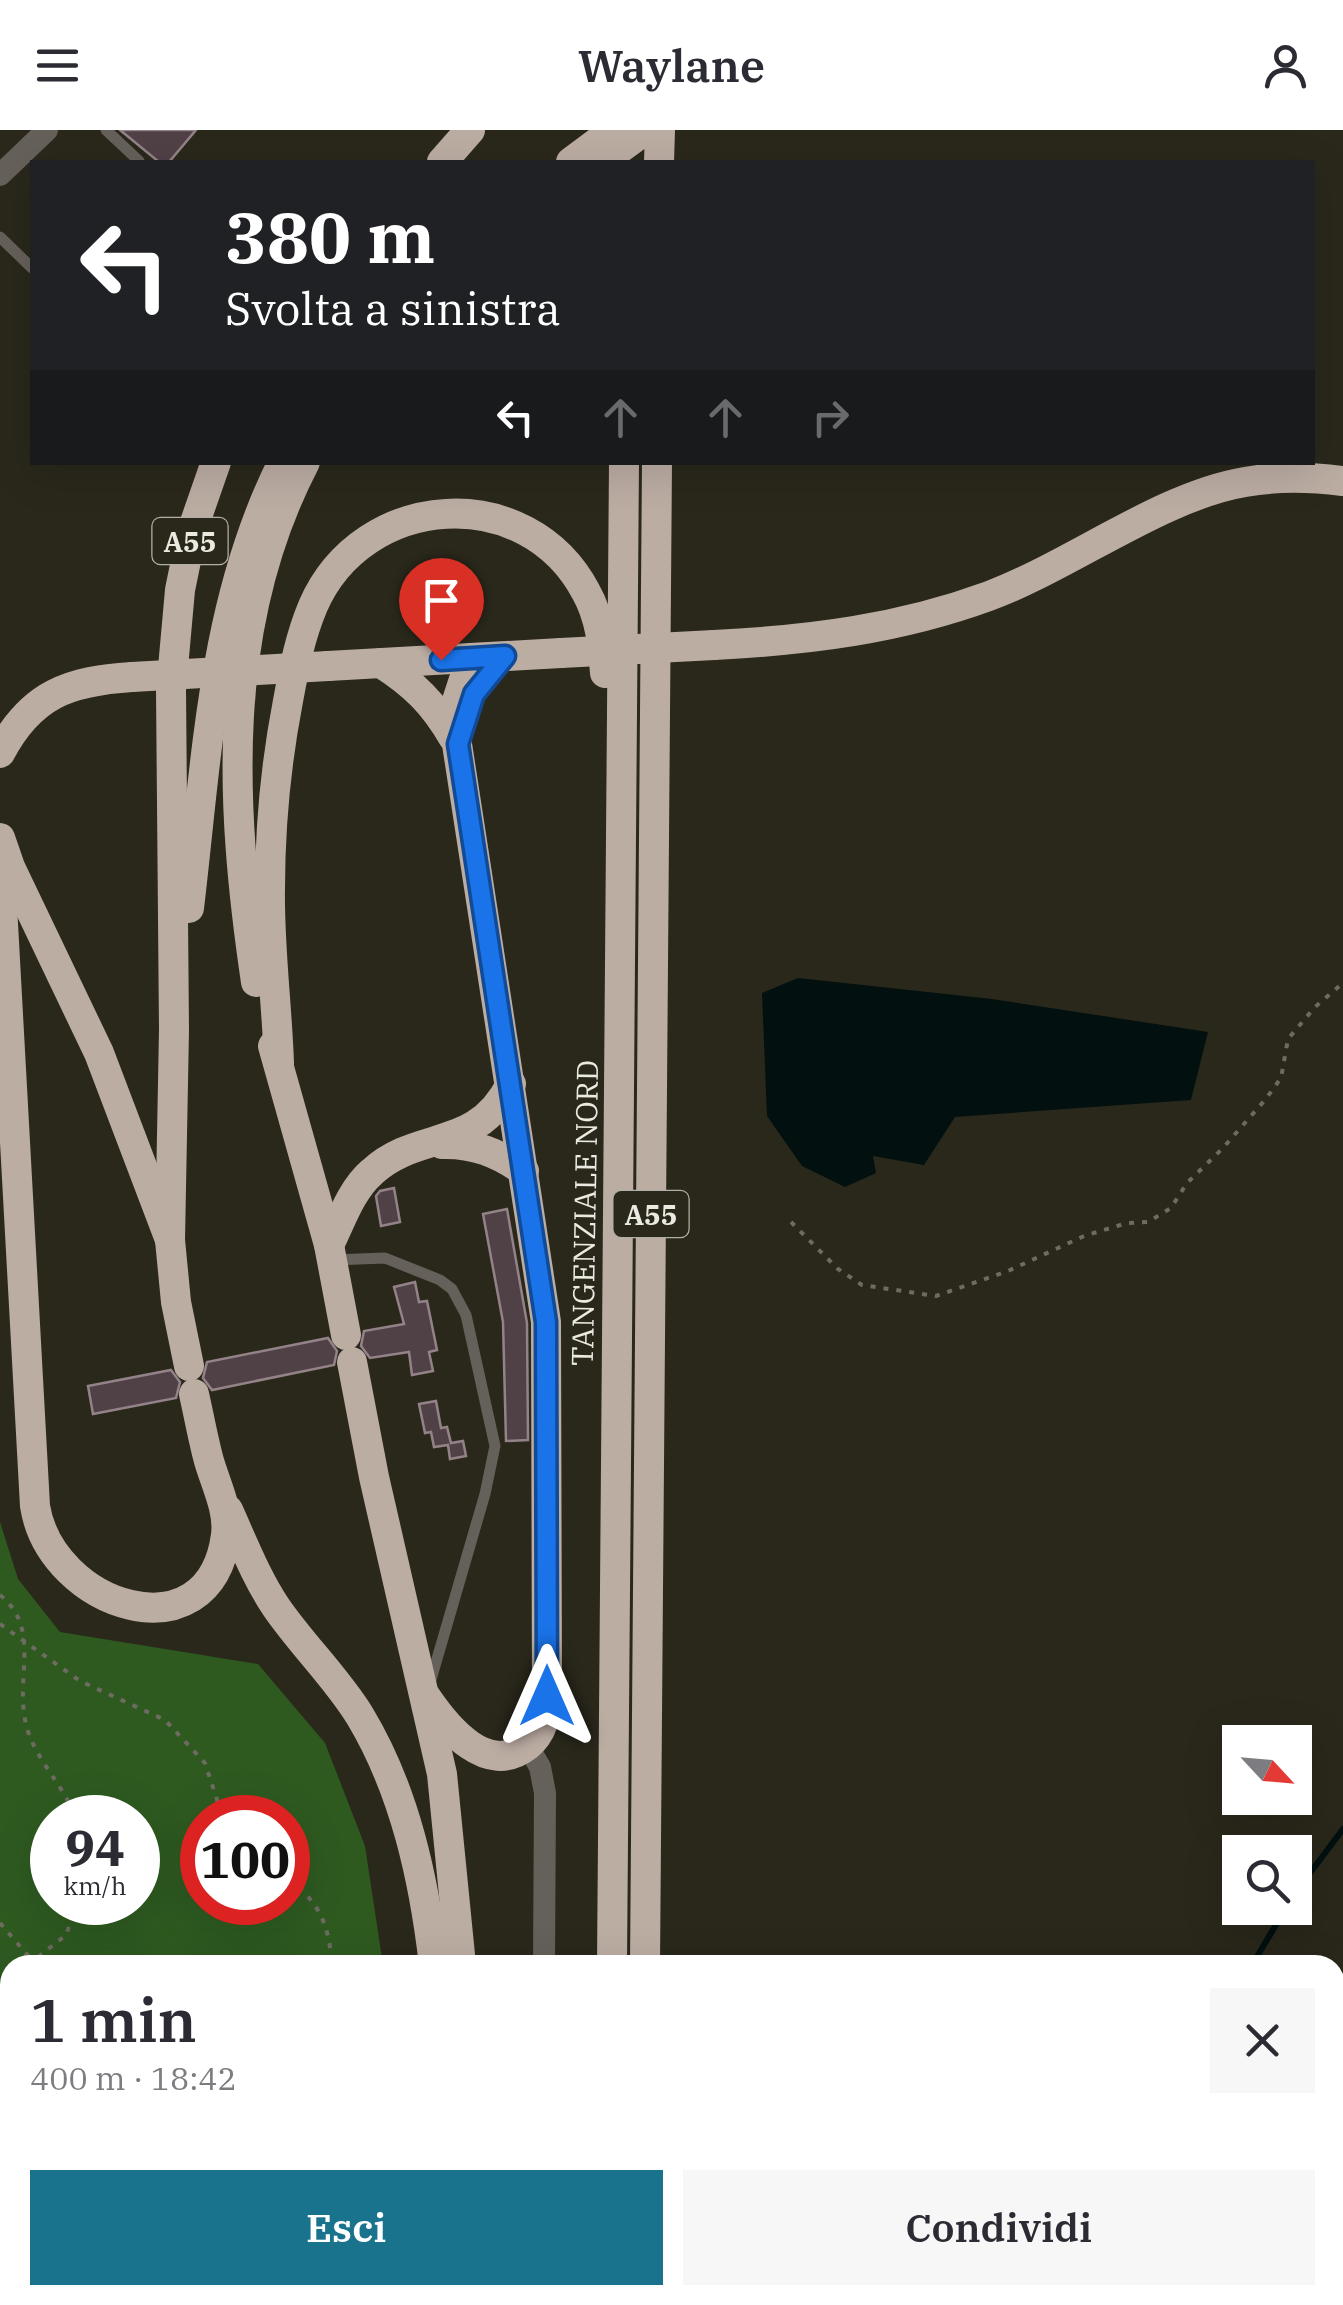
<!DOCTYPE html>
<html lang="it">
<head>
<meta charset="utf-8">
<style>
  :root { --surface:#fff; --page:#f7f7f7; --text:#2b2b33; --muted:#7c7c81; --accent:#19738c }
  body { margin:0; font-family:"IBM Plex Serif",serif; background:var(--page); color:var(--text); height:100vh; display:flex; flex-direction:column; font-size:38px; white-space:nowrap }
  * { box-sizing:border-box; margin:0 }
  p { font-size:32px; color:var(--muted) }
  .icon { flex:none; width:55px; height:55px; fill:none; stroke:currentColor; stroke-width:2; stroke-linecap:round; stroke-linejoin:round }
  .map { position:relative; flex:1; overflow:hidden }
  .details { position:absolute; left:0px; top:1825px; width:1345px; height:350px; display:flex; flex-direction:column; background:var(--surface); border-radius:30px 30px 0 0; box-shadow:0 10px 40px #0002 }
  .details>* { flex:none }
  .hud { position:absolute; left:30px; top:30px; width:1285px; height:305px; border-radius:0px; box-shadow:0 10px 40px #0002; background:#202124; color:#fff; overflow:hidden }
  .needle { width:65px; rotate:116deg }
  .buttons { position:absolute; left:1222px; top:1595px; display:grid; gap:20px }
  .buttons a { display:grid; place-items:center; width:90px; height:90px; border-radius:0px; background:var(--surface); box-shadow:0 10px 40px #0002; font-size:50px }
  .speed { position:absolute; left:30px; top:1665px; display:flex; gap:20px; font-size:50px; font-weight:700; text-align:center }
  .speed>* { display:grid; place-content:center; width:130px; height:130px; border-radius:50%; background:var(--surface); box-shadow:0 10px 40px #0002; line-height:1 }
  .speed small { font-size:25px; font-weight:400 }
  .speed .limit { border:15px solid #d22; background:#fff; color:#111 }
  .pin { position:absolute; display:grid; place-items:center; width:85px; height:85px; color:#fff; margin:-102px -42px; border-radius:50% 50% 50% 0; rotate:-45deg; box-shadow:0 0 10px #0007 }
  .pin .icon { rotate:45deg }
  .me { position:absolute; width:110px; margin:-55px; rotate:0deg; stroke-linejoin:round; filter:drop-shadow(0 0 8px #0008) }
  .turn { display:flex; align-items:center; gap:35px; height:210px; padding:0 30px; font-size:45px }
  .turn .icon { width:130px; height:130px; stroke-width:2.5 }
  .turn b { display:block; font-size:70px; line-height:85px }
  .lanes { display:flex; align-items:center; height:95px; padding:0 30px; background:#0003; justify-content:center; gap:50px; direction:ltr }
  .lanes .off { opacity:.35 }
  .round { display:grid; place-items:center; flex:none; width:105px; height:105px; border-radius:0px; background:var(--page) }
  .overview { display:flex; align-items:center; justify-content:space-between; height:170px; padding:0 30px }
  h1 { font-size:60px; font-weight:600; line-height:75px }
  .action { display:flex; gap:20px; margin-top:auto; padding:20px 30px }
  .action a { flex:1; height:115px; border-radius:0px; background:var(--accent); color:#fff; font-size:40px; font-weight:600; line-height:115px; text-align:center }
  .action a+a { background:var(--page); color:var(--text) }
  header { display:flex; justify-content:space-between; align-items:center; height:130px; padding:0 30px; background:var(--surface); font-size:45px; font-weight:600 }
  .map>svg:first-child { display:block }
  .green { fill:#2e5a20; fill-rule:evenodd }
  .water { fill:#031010 }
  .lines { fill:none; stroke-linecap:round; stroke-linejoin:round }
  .stream { stroke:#031010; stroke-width:6 }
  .building { fill:#504147; stroke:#938288; stroke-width:2.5 }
  .path { stroke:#6e6c61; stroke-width:4; stroke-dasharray:5 8; stroke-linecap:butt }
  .lane { stroke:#66605b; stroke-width:11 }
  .street { stroke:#66605b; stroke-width:22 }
  .highway { stroke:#bcada3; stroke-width:30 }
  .highway-bridge { stroke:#bcada3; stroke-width:30 }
  .route-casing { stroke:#114b97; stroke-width:25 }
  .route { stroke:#1a73e8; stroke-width:18 }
  .labels { text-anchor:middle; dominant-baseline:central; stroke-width:8; stroke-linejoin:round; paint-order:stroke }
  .shield { fill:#2a281b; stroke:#b1b0a6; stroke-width:2.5 }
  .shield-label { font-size:28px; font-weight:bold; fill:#ebeae1 }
  .street-label { font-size:30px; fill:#ebeae1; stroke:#2a281b }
</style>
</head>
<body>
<header><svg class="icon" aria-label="menu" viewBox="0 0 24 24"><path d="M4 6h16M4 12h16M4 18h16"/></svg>Waylane<svg class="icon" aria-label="person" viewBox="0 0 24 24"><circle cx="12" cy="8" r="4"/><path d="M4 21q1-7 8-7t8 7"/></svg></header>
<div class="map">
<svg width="1343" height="2175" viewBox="0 0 1343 2175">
  <rect width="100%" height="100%" fill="#2a281b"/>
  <path class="green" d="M0,1392L18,1449L60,1502L258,1534L325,1613L365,1716L383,1835H10V2165H411L412,2175H0ZM52,1688H138V1772H52ZM202,1688H288V1772H202Z"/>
  <polygon class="water" points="798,848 992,869 1208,902 1191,970 955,987 924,1035 873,1026 876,1043 845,1057 802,1036 767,986 762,863"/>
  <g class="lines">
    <g class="stream">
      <polyline points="1295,1763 1343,1699"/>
      <polyline points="1252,1835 1286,1778"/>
      <polyline points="1056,2175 1061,2165"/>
    </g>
  </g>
  <g class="building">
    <polygon points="120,0 196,0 169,32 159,32"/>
    <polygon points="394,1058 400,1092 381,1096 376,1066 380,1061"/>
    <polygon points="507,1079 527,1193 528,1310 506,1311 503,1192 483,1084"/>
    <polygon points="415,1152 419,1172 427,1171 437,1220 429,1222 433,1241 412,1245 409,1222 370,1228 361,1216 364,1201 404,1194 394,1157"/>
    <polygon points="328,1208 337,1221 334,1235 212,1260 203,1248 207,1232"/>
    <polygon points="171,1240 180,1252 176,1268 93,1284 88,1256"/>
    <polygon points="436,1271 441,1298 447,1297 451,1313 463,1311 466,1326 450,1329 448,1315 434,1317 431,1302 425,1303 419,1274"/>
  </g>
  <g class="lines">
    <g class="path">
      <polyline points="791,1092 838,1139 862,1155 936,1166 1008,1141 1084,1106 1127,1093 1148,1092 1171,1078 1187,1053 1222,1019 1265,970 1281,948 1288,909 1315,877 1343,853"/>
      <path d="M0,1465C43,1500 13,1549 27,1598C36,1630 64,1656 76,1688"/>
      <polyline points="0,1494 80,1551 165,1590 205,1633 223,1688"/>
      <path d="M288,1750C321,1772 329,1797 332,1835"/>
      <polyline points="0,1793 36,1835"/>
      <polyline points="28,1835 66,1805 78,1772"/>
      <polyline points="0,1903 6,1864 10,1859"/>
      <polyline points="313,2165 321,2175"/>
      <polyline points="297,2175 317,2170 323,2165"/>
    </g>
    <g class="lane">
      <polyline points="106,0 139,31"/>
      <polyline points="0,107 32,138"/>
      <polyline points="333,1130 385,1128 440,1150 452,1159 466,1185 495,1316 485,1364 430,1553"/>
    </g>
    <g class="street">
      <polyline points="0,45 47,0"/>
      <polyline points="527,1615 540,1637 545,1663 544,1835"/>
      <polyline points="541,2175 541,2165"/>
    </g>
    <g class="highway">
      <polyline points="442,32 470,0"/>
      <polyline points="571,32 614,0"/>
      <polyline points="659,32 660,0"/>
      <path d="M714,515C810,510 899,499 989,466C1072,435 1161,366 1245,352C1277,346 1310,347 1343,351"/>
      <path d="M381,533C414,554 434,574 453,607"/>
      <polyline points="328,536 561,523"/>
      <path d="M0,623C31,564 69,551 132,547"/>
      <polyline points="0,708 10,737 99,923 170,1110 176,1172 189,1236"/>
      <path d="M0,739L35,1376C51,1477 210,1529 226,1405C229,1380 216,1355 209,1331C203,1309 199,1286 194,1264"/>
      <path d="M189,778C207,626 213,471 283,332"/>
      <path d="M256,852C230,676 220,495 305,332"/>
      <polyline points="273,916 329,1115 346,1205"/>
      <path d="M279,933C277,875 269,817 270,759C270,696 276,633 288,571C294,538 300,507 313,476C363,361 527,350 586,462C600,487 603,515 605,543"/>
      <path d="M442,1014C474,1013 498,1023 524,1041"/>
      <polyline points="170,1110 174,900 171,560 180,460 192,401 216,332"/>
      <path d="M329,1115C341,1091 351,1060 372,1042C419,999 476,1023 511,954"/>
      <polyline points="352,1232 374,1347 442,1644 461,1835"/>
      <path d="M228,1380C243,1413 256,1447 276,1477C302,1515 336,1547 360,1586C405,1661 424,1749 434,1835"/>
      <path d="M426,1567C447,1598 487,1647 527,1616C543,1603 546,1586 547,1566L546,1192L457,614L454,580L471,528"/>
      <polyline points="612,1835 624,332"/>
      <polyline points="645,1835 657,332"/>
      <polyline points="456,2165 456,2175"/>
      <polyline points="481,2165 482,2175"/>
      <polyline points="609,2175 609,2165"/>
      <polyline points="642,2175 642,2165"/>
    </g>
    <g class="highway-bridge">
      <polyline points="601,32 645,0"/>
      <polyline points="561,523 714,515"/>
      <polyline points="132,547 328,536"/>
    </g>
  </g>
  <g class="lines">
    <defs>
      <polyline id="route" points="441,530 505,526 474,564 458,614 546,1192 547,1566"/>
    </defs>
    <use href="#route" class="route-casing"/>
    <use href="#route" class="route"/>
  </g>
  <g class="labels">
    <g class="shield">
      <rect x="152.5" y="388" width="75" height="46" rx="8"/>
      <rect x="613.5" y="1061" width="75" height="46" rx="8"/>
    </g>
    <g class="shield-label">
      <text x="190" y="411">A55</text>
      <text x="651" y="1084">A55</text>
    </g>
    <g class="street-label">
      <text transform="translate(584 1083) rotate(-89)">TANGENZIALE NORD</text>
    </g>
  </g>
</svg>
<div class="buttons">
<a><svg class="needle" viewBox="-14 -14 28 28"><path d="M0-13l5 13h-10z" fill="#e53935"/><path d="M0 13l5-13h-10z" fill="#7c7c81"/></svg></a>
<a><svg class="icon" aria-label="search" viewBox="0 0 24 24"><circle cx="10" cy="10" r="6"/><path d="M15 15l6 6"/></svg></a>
</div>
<div class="speed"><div>94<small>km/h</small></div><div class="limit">100</div></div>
<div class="pin" style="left:441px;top:530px;background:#d93025"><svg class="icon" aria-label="arrive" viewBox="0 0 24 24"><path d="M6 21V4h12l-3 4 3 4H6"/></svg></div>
<svg class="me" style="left:547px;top:1566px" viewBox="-20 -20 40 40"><path d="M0-17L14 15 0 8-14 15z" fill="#1a73e8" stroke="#fff" stroke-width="4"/></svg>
<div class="hud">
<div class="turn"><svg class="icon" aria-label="left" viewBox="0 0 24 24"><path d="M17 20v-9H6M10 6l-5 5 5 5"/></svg><div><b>380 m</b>Svolta a sinistra</div></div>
<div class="lanes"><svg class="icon" aria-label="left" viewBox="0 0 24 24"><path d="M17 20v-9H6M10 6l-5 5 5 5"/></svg><svg class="icon off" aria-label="ahead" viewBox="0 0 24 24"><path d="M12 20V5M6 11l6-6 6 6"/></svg><svg class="icon off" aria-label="ahead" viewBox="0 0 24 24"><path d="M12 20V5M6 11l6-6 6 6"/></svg><svg class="icon off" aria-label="right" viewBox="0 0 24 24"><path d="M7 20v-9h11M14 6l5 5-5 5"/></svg></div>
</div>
<section class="details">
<div class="overview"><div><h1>1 min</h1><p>400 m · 18:42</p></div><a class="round"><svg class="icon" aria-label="close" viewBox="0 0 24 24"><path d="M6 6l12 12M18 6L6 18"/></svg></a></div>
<div class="action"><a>Esci</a><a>Condividi</a></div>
</section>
</div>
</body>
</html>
